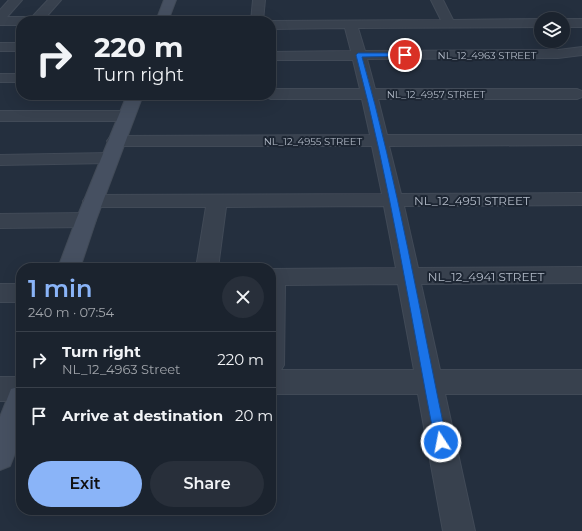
<!DOCTYPE html>
<html lang="en">
<head>
<meta charset="utf-8">
<style>
  :root { --surface:#1b232e; --page:#282f3a; --text:#f1f3f6; --muted:#a0a4aa; --line:#39404a; --accent:#8ab4f8 }
  body { margin:0; font-family:Montserrat,sans-serif; background:var(--page); color:var(--text); height:100vh; display:flex; flex-direction:column; font-size:15px; white-space:nowrap }
  * { box-sizing:border-box; margin:0 }
  p { font-size:13px; color:var(--muted) }
  .icon { flex:none; width:22px; height:22px; fill:none; stroke:currentColor; stroke-width:2; stroke-linecap:round; stroke-linejoin:round }
  .map { position:relative; flex:1; overflow:hidden }
  .details { position:absolute; left:16px; top:263px; width:260px; height:252px; display:flex; flex-direction:column; background:var(--surface); border-radius:16px; box-shadow:0 4px 16px #0002,0 0 0 1px var(--line) }
  .details>* { flex:none }
  .banner { position:absolute; left:16px; top:16px; width:260px; height:84px; border-radius:16px; box-shadow:0 4px 16px #0002,0 0 0 1px var(--line); background:#1b232e; color:var(--text); overflow:hidden }
  .fabs { position:absolute; left:534px; top:12px; display:grid; gap:8px }
  .fabs a { display:grid; place-items:center; width:36px; height:36px; border-radius:50%; background:var(--surface); box-shadow:0 4px 16px #0002,0 0 0 1px var(--line); font-size:20px }
  .pin { position:absolute; display:grid; place-items:center; width:34px; height:34px; color:#fff; margin:-17px; border:2px solid #fff; border-radius:50%; box-shadow:0 1px 4px #0007 }
  .me { position:absolute; width:44px; margin:-22px; rotate:349deg; stroke-linejoin:round; filter:drop-shadow(0 0 3px #0008) }
  .turn { display:flex; align-items:center; gap:14px; height:84px; padding:0 12px; font-size:18px }
  .turn .icon { width:52px; height:52px; stroke-width:2.5 }
  .turn b { display:block; font-size:28px; line-height:34px }
  .round { display:grid; place-items:center; flex:none; width:42px; height:42px; border-radius:21px; background:var(--page) }
  .headline { display:flex; align-items:center; justify-content:space-between; height:68px; padding:0 12px }
  h1 { font-size:24px; font-weight:600; line-height:30px; color:var(--accent) }
  .cta { display:flex; gap:8px; margin-top:auto; padding:8px 12px }
  .cta a { flex:1; height:46px; border-radius:24px; background:var(--accent); color:#111; font-size:16px; font-weight:600; line-height:46px; text-align:center }
  .cta a+a { background:var(--page); color:var(--text) }
  ul { padding:0; list-style:none }
  li { display:flex; align-items:center; gap:12px; height:56px; padding:0 12px; border-top:1px solid var(--line) }
  li div { flex:1 }
  li b { display:block; font-size:15px }
  li em { font-style:normal }
  .map>svg:first-child { display:block }
  .lines { fill:none; stroke-linecap:round; stroke-linejoin:round }
  .street-casing { stroke:#414a57; stroke-width:2 }
  .secondary-casing { stroke:#414a57; stroke-width:2 }
  .street { fill:#38414e; fill-rule:evenodd }
  .secondary { fill:#465061; fill-rule:evenodd }
  .route { fill:#1a73e8; stroke:#114b97 }
  .labels { text-anchor:middle; dominant-baseline:central; stroke-width:4; stroke-linejoin:round; paint-order:stroke }
  .far-street-label { font-size:10px; fill:#b4bcc9; stroke:#1d2633 }
  .street-label { font-size:12px; fill:#b4bcc9; stroke:#1d2633 }
</style>
</head>
<body>
<div class="map">
<svg width="582" height="531" viewBox="0 0 582 531">
  <rect width="100%" height="100%" fill="#242f3e"/>
  <g class="lines">
    <defs>
      <g id="street">
        <polygon points="9,0 22,0 7,17 32,17 48,0 61,0 46,17 162,16 166,17 168,20 21,21 21,25 0,25 0,10"/>
        <polygon points="253,0 265,0 263,21 251,21"/>
        <path d="M431,0H443L453,20L541,19V27L358,28L365,51L558,50L582,47V55L558,58L367,59L375,89H577L582,91V97L577,99H378L387,135H582V145L389,146L401,194L582,193V205L404,206L418,268L582,267V283L421,284L440,370H582V394H445L475,531H443L418,394H271V269L396,268L384,206L226,207L218,268H196L206,207H93L86,205L83,201L86,197L93,195L382,194L372,146H116L110,145L107,141L110,137L116,136L370,135L362,99H271L266,97L264,95H271V89H360L353,60H271V52L351,51L345,28L271,29V21L441,20ZM398,284L414,370H281L284,365L285,285Z"/>
        <rect x="563" y="19" width="19" height="8"/>
        <rect x="0" y="43" width="21" height="8"/>
        <rect x="0" y="74" width="21" height="8"/>
        <polygon points="0,111 125,111 131,113 133,116 131,119 125,121 0,121"/>
        <polygon points="109,153 115,154 118,158 115,162 109,163 0,165 0,155"/>
        <polygon points="86,213 93,215 96,220 93,225 86,227 0,228 0,214"/>
        <rect x="0" y="284" width="21" height="18"/>
        <rect x="0" y="377" width="21" height="24"/>
      </g>
      <g id="secondary">
        <polygon points="164,0 176,0 168,21 156,21"/>
        <polygon points="127,95 143,95 96,220 80,268 58,268 76,220"/>
        <polygon points="21,386 21,438 10,466 0,470 0,417 11,389"/>
      </g>
    </defs>
    <use href="#street" class="street-casing"/>
    <use href="#secondary" class="secondary-casing"/>
    <use href="#street" class="street"/>
    <use href="#secondary" class="secondary"/>
  </g>
  <path class="route" d="M405,53L407,55V56L362,57C398,183 420,314 447,442L445,446L441,448L437,446L435,442C410,313 390,182 356,55L358,53Z"/>
  <g class="labels">
    <g class="far-street-label">
      <text x="487" y="55">NL_12_4963 STREET</text>
      <text x="436" y="94">NL_12_4957 STREET</text>
      <text x="313" y="141">NL_12_4955 STREET</text>
    </g>
    <g class="street-label">
      <text x="472" y="200">NL_12_4951 STREET</text>
      <text x="486" y="276">NL_12_4941 STREET</text>
    </g>
  </g>
</svg>
<div class="fabs">
<a><svg class="icon" aria-label="layers" viewBox="0 0 24 24"><path d="M12 4l9 5-9 5-9-5zM3 14l9 5 9-5"/></svg></a>
</div>
<div class="pin" style="left:405px;top:55px;background:#d93025"><svg class="icon" aria-label="arrive" viewBox="0 0 24 24"><path d="M6 21V4h12l-3 4 3 4H6"/></svg></div>
<svg class="me" style="left:441px;top:442px" viewBox="-20 -20 40 40"><circle r="17" fill="#1a73e8" stroke="#fff" stroke-width="3"/><path d="M0-11L8 9 0 5-8 9z" fill="#fff"/></svg>
<div class="banner">
<div class="turn"><svg class="icon" aria-label="right" viewBox="0 0 24 24"><path d="M7 20v-9h11M14 6l5 5-5 5"/></svg><div><b>220 m</b>Turn right</div></div>
</div>
<section class="details">
<div class="headline"><div><h1>1 min</h1><p>240 m · 07:54</p></div><a class="round"><svg class="icon" aria-label="close" viewBox="0 0 24 24"><path d="M6 6l12 12M18 6L6 18"/></svg></a></div>
<ul>
<li><svg class="icon" aria-label="right" viewBox="0 0 24 24"><path d="M7 20v-9h11M14 6l5 5-5 5"/></svg><div><b>Turn right</b><p>NL_12_4963 Street</p></div><em>220 m</em></li>
<li><svg class="icon" aria-label="arrive" viewBox="0 0 24 24"><path d="M6 21V4h12l-3 4 3 4H6"/></svg><div><b>Arrive at destination</b></div><em>20 m</em></li>
</ul>
<div class="cta"><a>Exit</a><a>Share</a></div>
</section>
</div>
</body>
</html>
